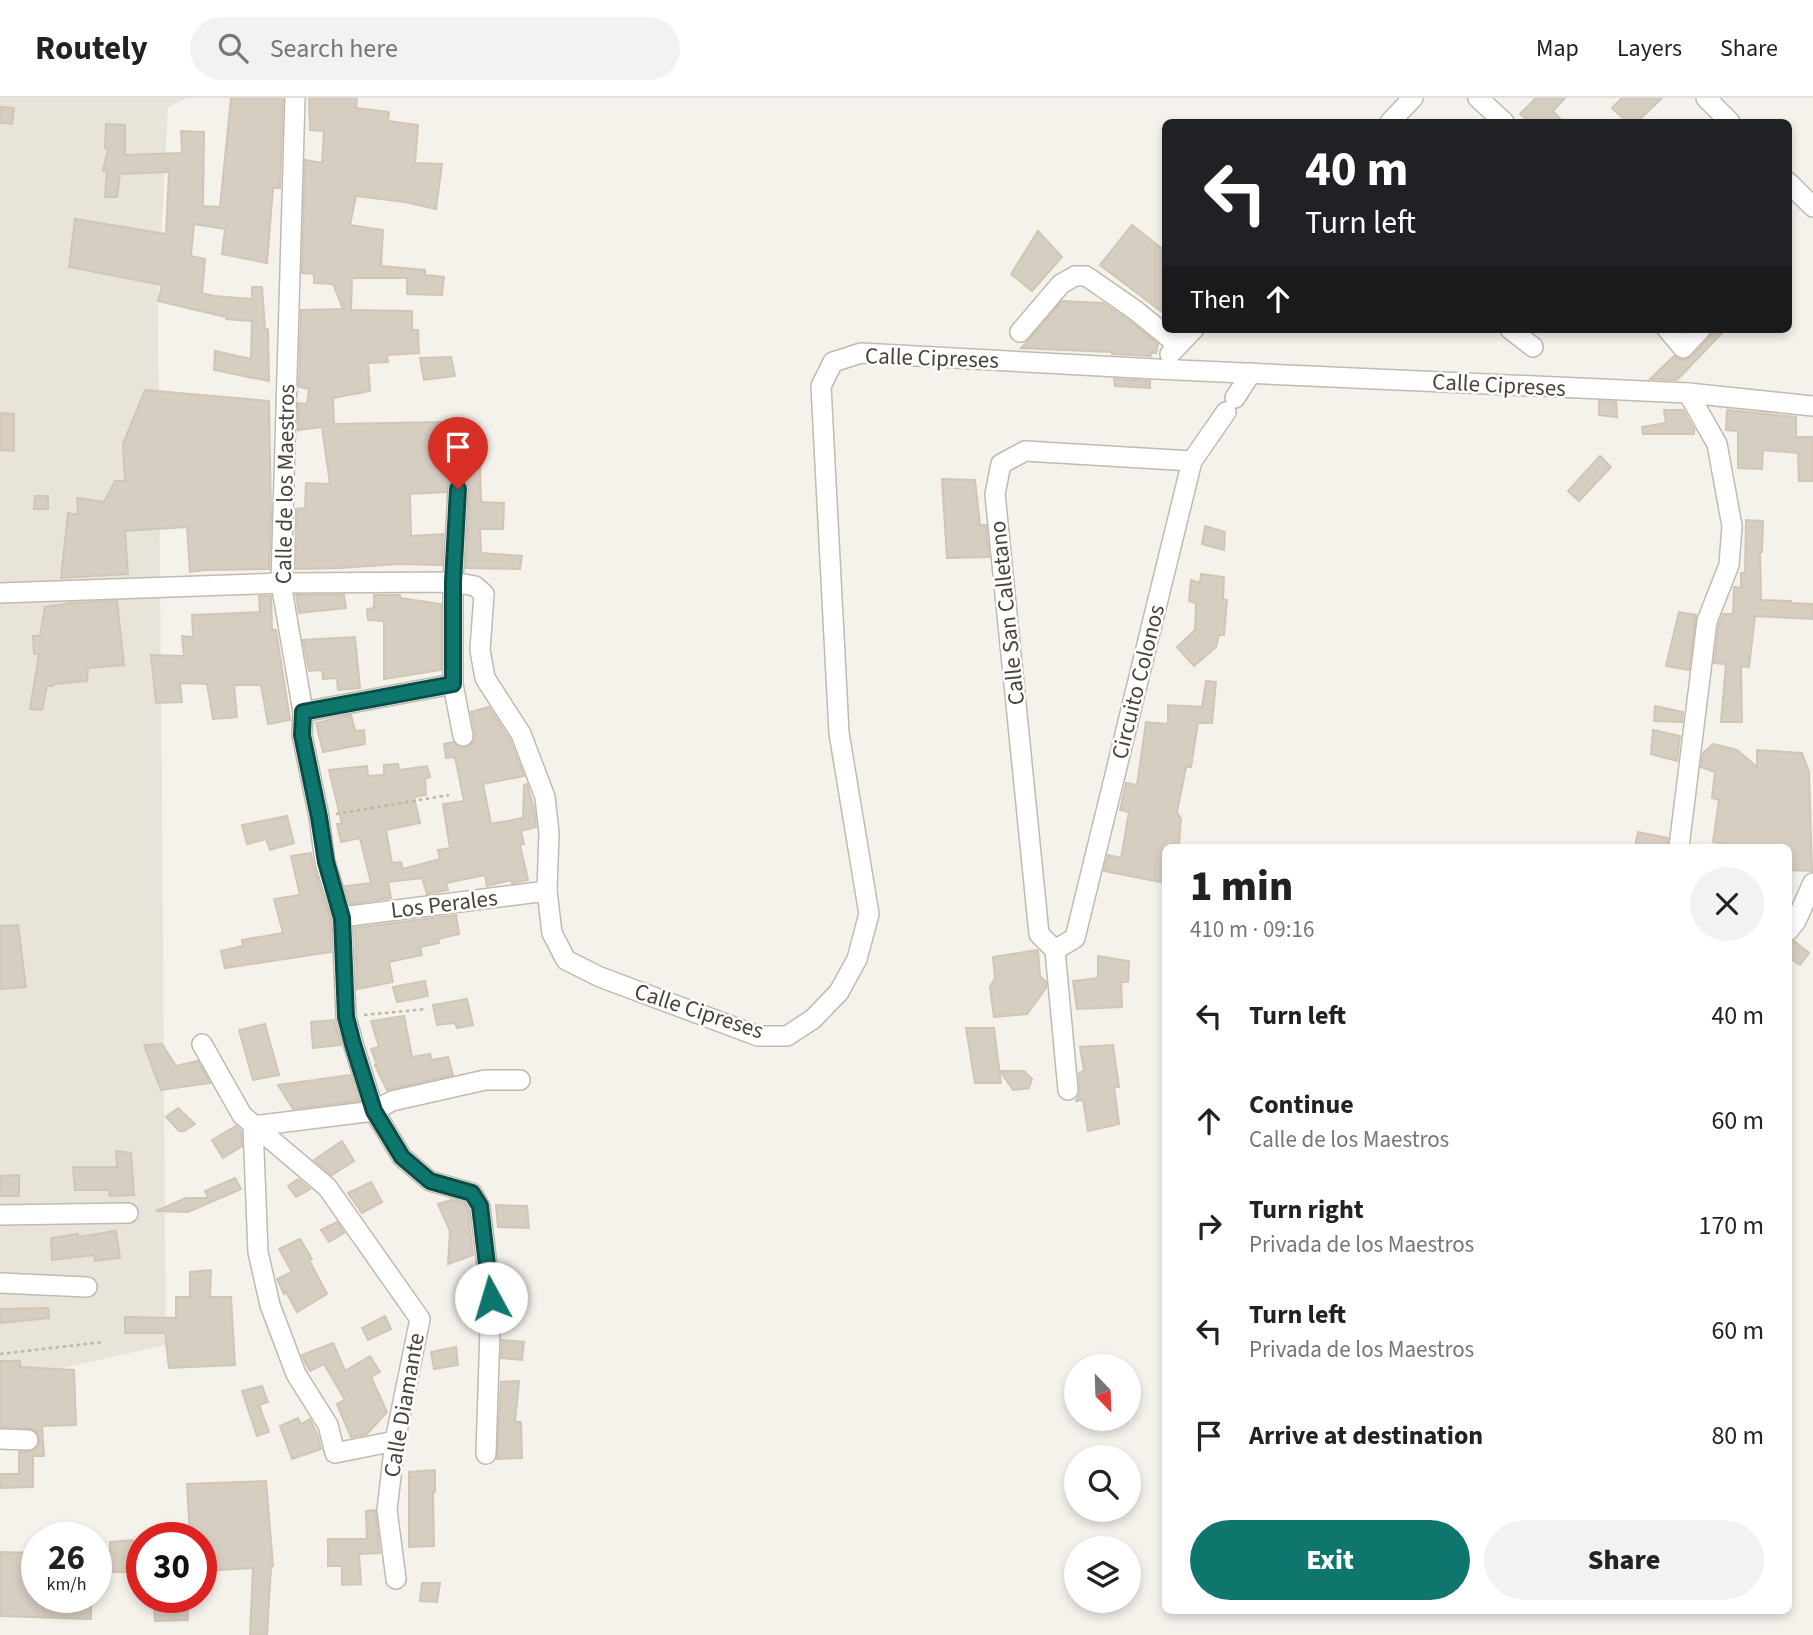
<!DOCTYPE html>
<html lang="en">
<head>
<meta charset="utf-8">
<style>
  :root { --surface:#fff; --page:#f2f2f2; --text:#222; --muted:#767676; --line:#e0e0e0; --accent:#0f766e }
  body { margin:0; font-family:"Source Sans 3",sans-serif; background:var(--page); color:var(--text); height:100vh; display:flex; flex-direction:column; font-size:26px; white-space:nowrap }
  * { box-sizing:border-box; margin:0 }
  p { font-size:23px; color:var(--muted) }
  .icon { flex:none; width:38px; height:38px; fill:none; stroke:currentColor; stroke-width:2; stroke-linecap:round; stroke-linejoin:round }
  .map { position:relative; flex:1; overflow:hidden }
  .details { position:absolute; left:1162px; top:746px; width:630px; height:770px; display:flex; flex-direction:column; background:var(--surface); border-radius:10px; box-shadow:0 4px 10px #0003 }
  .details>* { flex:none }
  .guide { position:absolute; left:1162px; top:21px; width:630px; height:214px; border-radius:10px; box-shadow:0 4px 10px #0003; background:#202124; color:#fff; overflow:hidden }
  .needle { width:46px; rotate:157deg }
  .tools { position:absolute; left:1064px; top:1256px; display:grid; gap:14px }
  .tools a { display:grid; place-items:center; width:77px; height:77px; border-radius:50%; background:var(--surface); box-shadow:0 4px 10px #0003; font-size:35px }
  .speed { position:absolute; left:21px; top:1424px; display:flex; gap:14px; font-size:35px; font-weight:700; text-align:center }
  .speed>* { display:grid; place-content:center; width:91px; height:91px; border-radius:50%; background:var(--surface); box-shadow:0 4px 10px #0003; line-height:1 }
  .speed small { font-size:18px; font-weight:400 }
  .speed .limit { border:10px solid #d22; background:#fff; color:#111 }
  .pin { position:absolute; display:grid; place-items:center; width:60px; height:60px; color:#fff; margin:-72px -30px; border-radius:50% 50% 50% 0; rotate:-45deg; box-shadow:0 0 7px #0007 }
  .pin .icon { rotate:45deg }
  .me { position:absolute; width:77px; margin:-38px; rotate:354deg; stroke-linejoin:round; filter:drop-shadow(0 0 5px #0008) }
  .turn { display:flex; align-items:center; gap:24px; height:147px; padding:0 28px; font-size:32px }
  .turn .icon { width:91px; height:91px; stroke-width:2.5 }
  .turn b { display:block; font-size:49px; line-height:60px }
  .then { display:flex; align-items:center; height:66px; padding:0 28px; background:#0003; gap:14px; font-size:26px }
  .round { display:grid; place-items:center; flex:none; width:74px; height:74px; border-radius:37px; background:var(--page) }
  .overview { display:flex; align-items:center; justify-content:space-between; height:119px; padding:0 28px }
  h1 { font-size:42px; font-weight:800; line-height:52px }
  .action { display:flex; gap:14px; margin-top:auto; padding:14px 28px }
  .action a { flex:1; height:80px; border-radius:42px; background:var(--accent); color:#fff; font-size:28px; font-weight:800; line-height:80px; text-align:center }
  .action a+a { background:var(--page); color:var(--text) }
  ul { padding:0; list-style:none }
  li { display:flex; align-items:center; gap:21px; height:105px; padding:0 28px }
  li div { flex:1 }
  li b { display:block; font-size:26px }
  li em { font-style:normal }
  header { display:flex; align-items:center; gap:42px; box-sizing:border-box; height:98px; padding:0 35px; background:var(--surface); border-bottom:2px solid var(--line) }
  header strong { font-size:33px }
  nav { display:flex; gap:38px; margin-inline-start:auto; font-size:24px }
  .search { width:490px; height:63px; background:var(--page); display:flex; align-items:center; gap:18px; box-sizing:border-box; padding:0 24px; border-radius:38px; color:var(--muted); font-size:26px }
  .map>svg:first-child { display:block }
  .residential { fill:#e9e4da }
  .building { fill:#d7cec2; stroke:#d1c6b5; stroke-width:2 }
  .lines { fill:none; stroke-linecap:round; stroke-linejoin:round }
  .street-casing { stroke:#c1baaf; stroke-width:22 }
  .path { stroke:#c2b5a1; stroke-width:2.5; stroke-dasharray:3.5 3.5; stroke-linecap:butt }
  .street { stroke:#fff; stroke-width:19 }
  .route-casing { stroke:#0a4d48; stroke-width:18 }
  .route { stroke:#0f766e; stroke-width:12 }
  .labels { text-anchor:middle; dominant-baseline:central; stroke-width:5; stroke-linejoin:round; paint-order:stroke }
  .street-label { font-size:23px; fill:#4a433a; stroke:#fff }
</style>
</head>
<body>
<header>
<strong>Routely</strong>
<div class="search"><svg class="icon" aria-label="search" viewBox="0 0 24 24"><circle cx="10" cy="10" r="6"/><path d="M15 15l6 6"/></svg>Search here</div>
<nav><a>Map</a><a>Layers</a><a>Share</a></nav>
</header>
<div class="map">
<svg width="1813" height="1537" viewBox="0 0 1813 1537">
  <rect width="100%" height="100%" fill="#f5f2ec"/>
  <polygon class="residential" points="0,0 187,0 168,9 158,203 166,1247 0,1284"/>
  <g class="building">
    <polygon points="231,0 283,0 280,90 273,90 267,165 222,156 225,131 194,126 191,158 205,161 202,195 214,198 252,201 252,189 262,189 265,231 268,231 269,283 214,272 215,253 251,261 252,223 226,221 226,219 158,203 162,187 69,169 75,121 166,136 169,74 120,76 117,99 105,99 107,74 103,73 108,51 105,50 106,26 125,27 125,57 182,55 181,33 204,34 203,108 220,109"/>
    <polygon points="309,0 357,0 356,10 389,14 388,23 418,27 415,65 442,66 436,111 405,104 356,98 350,127 383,132 381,168 425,172 425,177 444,179 442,197 407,196 407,180 352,180 351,212 412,213 412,232 418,232 419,255 387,257 388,264 368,265 370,293 333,300 334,326 443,324 448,366 480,367 481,404 504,405 503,431 480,431 481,455 522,458 520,471 466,470 470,391 469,386 465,381 458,379 453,380 448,384 446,394 410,396 411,438 443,436 442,467 398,466 340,470 295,471 296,411 305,410 306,385 330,386 322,329 298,332 298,305 307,306 309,291 299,289 301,212 343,211 333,186 314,185 314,176 302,175 305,62 322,65 324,33 310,32"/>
    <polygon points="1536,0 1565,0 1553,13 1563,24 1530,24 1520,16"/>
    <polygon points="1622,0 1662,0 1637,24 1627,24 1612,10"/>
    <polygon points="0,9 14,10 12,26 0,25"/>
    <polygon points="1132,127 1166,154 1166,217 1100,167"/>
    <polygon points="1038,133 1062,159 1032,193 1011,176"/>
    <polygon points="1062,203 1103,205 1128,222 1158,246 1156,255 1151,255 1151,258 1112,256 1112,254 1021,250 1029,242"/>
    <polygon points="1713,231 1726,231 1677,282 1650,281 1674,258 1679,261 1685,262 1692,258 1710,239"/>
    <polygon points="451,259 455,278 424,282 420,260"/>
    <polygon points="1114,281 1150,283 1150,290 1115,288"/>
    <polygon points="145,292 269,303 271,418 269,471 206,472 190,474 187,429 125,433 128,476 61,480 68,415 78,417 77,400 104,404 115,383 125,383 123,346"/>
    <polygon points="1599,303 1616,304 1617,319 1599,317"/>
    <polygon points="1664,312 1683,312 1694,331 1694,336 1643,336 1642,329 1666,325"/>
    <polygon points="1727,312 1796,319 1796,339 1813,339 1813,383 1799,383 1798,355 1763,352 1762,371 1738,370 1738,333 1726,332"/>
    <polygon points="0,315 14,316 14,353 0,352"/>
    <polygon points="1600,358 1611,369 1579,403 1568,393"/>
    <polygon points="942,381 975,382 980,427 986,427 989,459 947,460"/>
    <polygon points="35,398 48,398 48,411 34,411"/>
    <polygon points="1746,422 1763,423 1762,454 1760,454 1761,502 1791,503 1791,505 1813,506 1813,521 1755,518 1749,569 1741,568 1742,624 1721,624 1726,566 1714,565 1719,526 1723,516 1733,516 1734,489 1741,490 1741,475 1745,475"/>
    <polygon points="1205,428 1225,434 1224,452 1202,446"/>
    <polygon points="1201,476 1224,479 1223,501 1227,502 1224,537 1219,537 1216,549 1194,568 1177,549 1195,532 1196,505 1189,503 1191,482 1200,485"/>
    <polygon points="296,497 344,497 346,510 299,515"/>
    <polygon points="374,497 400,497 400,500 441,506 441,572 384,581 384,523 368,522 367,511 374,510"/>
    <polygon points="259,498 271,498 272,532 276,532 290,622 268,626 261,587 234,587 237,619 213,621 207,586 180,585 182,604 156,605 151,557 184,558 182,538 193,539 192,517 260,514"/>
    <polygon points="117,503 124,567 88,570 87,583 54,586 53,588 47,588 42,612 30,611 39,556 34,556 33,538 40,538 45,509 72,505"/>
    <polygon points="1679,514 1696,517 1689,572 1666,568"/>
    <polygon points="355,539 360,590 338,592 337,580 323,581 322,572 309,573 303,542"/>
    <polygon points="1206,583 1216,584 1212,625 1198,625 1191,669 1186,669 1177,714 1181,721 1179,747 1174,746 1174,749 1166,749 1166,785 1104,773 1108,757 1121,760 1129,714 1120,712 1126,685 1137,687 1146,624 1168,626 1168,607 1202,609"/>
    <polygon points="1655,608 1683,614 1682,624 1654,623"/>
    <polygon points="489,609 510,642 524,678 483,686 491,726 523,720 524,687 527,686 534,710 536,729 521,733 524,746 520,747 528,782 512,785 511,782 487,788 485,777 446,785 448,792 427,796 422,780 388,784 391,800 351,806 345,788 371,785 360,740 341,744 337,726 342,726 329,672 367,668 368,678 384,677 384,667 398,666 399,672 427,668 430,679 425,681 426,697 414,699 420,725 386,732 392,765 401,764 403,771 440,761 438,752 450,750 443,706 464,703 455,659 446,660 444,646 453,644 460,650 465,650 470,648 474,643 475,636 471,614"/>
    <polygon points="351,617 355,633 364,632 365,646 323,654 316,625"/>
    <polygon points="1653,632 1680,638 1677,663 1651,656"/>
    <polygon points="1713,646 1737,652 1757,669 1757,652 1802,655 1809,674 1812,773 1788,772 1788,749 1740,749 1713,744 1719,702 1712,700 1715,674 1701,669 1703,655"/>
    <polygon points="287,718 294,745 270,752 266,741 247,746 242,727"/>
    <polygon points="1638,734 1668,740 1667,749 1635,749"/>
    <polygon points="311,755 313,767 330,821 331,854 225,870 221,853 243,848 242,842 283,835 274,801 300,797 291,758"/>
    <polygon points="456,817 459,836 438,841 439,845 420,849 422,857 389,864 393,884 357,891 355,830"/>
    <polygon points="18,827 26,889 0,891 0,828"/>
    <polygon points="1794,843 1809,855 1800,867 1788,859 1788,853"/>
    <polygon points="1038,852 1040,878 1046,884 1046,890 1027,916 994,919 990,889 995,880 993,859"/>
    <polygon points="1098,858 1129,863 1128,884 1121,884 1122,909 1077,911 1073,883 1098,880"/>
    <polygon points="425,883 428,898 397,904 393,889"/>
    <polygon points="467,901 473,927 457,930 455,925 437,927 433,907"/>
    <polygon points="404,918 412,959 430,956 432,962 448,959 453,977 387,992 375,967 377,967 371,951 379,949 371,923"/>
    <polygon points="334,922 341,947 313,950 311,924"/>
    <polygon points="265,926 279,977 253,982 239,932"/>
    <polygon points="966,930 994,930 1001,985 975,985"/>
    <polygon points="162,946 176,968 198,963 210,985 161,992 144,947"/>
    <polygon points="1113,947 1119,989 1114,989 1119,1026 1088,1033 1083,1002 1076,1003 1076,1002 1079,998 1080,992 1079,975 1084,973 1080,949"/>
    <polygon points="1000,973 1024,973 1032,981 1029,990 1013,992"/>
    <polygon points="350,977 358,1003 293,1011 278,987"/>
    <polygon points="178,1010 195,1026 184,1033 179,1033 166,1019"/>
    <polygon points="236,1028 241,1033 242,1048 223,1060 212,1042"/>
    <polygon points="342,1043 354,1063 332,1077 314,1062"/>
    <polygon points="116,1053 131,1055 134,1097 110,1098 109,1092 75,1092 73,1069 117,1069"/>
    <polygon points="19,1077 19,1098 0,1098 0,1078"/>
    <polygon points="235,1080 241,1091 188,1114 156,1113 186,1100 208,1100 205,1093"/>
    <polygon points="298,1081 310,1091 296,1099 288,1088"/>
    <polygon points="371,1084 382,1104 362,1115 348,1095"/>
    <polygon points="451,1102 464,1105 468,1113 473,1157 448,1166 450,1133 438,1106"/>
    <polygon points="496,1107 527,1108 529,1130 498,1129"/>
    <polygon points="337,1124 344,1135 329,1144 321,1132"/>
    <polygon points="116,1133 120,1160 95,1163 94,1157 52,1162 51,1140 78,1136 78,1139"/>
    <polygon points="300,1141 312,1161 309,1162 327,1196 297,1214 286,1194 284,1196 277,1181 292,1174 279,1151"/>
    <polygon points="211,1172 210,1199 231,1199 235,1267 169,1270 165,1235 125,1235 125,1219 176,1220 176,1199 190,1199 190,1174"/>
    <polygon points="48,1210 49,1220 0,1225 0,1211"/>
    <polygon points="385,1218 391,1231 368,1242 362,1230"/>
    <polygon points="502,1242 524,1244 522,1262 501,1260"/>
    <polygon points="333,1245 345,1273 370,1258 380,1274 371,1279 387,1314 367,1336 351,1339 337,1306 345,1302 324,1266 310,1273 305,1264 302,1257"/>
    <polygon points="456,1249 458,1267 434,1271 431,1254"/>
    <polygon points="0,1263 20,1263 20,1269 74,1272 76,1327 42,1328 44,1358 33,1358 33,1389 0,1390 0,1376 19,1376 19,1354 34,1352 39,1348 40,1342 38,1336 34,1331 0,1329"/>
    <polygon points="519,1283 515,1324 521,1324 522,1360 497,1361 501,1284"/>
    <polygon points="262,1288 268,1304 259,1307 269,1334 257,1338 242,1293"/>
    <polygon points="298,1320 301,1326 310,1321 318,1338 321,1351 292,1361 280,1328"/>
    <polygon points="435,1372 435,1394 433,1394 434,1448 409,1449 409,1374"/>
    <polygon points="266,1383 273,1468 271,1469 267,1537 250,1537 253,1470 201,1473 201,1440 190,1440 187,1386"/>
    <polygon points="375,1412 380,1455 359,1456 361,1486 342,1487 342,1468 328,1468 328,1441 367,1441 366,1413"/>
    <polygon points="133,1442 133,1456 142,1456 142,1474 102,1474 102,1457 110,1457 110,1444"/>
    <polygon points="0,1454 37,1455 37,1500 91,1500 91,1521 0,1518"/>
    <polygon points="422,1485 440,1485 437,1504 420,1503"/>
    <polygon points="154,1500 183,1500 183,1504 187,1504 188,1522 155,1523"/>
  </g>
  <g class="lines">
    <defs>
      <g id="street">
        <polyline points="295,0 281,485 303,614 302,637 319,719 325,764 342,819 346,919 353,945 374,1013 402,1059 430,1083 472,1095 480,1109 491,1200 486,1356"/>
        <polyline points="1478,0 1504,24"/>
        <polyline points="1706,0 1730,24"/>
        <polyline points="1390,24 1413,0"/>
        <polyline points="1788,84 1813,109"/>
        <polyline points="1510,231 1533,249"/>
        <polyline points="1667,231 1683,250 1701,231"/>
        <polyline points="1020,234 1061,186 1075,178 1086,178 1135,212 1178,247"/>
        <polyline points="1170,256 1194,231"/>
        <polyline points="1235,300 1251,275"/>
        <polyline points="458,391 453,484 453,586 463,638"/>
        <polyline points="0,495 281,485 453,484 475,488 484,496 480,552 485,580 521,636 545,699 549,735 547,793 552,835 566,862 600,879 758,938 787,938 813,921 839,894 857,861 869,816 839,635 821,288 833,264 861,255 1156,271 1688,295 1813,308"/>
        <polyline points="303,614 453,586"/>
        <polyline points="1679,749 1707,523 1729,467 1732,428 1717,346 1688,295"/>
        <polyline points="342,819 547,793"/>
        <polyline points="1788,833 1796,823 1813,785"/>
        <polyline points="1055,852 1039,836 995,396 1001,366 1025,353 1192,363"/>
        <polyline points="1055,852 1075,840 1192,363 1226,314"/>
        <polyline points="1055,852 1068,992"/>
        <polyline points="202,946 242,1017 327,1089 420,1221 395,1343 387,1412 396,1481"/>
        <polyline points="253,1028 258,1154 270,1207 296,1276 328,1327 335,1355 395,1343"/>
        <polyline points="253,1028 374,1013 392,1003 485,982 520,982"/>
        <polyline points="0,1117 128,1115"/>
        <polyline points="0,1185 87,1189"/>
        <polyline points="0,1341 28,1342"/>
      </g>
    </defs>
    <use href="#street" class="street-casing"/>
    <g class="path">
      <polyline points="336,716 449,697"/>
      <polyline points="364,917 427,911"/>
      <polyline points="0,1256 103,1244"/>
    </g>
    <use href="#street" class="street"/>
  </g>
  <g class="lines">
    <defs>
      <polyline id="route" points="458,391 453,484 453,586 303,614 302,637 319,719 326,764 342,820 346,919 353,946 374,1013 402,1059 430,1083 472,1095 480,1108 491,1200"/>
    </defs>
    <use href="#route" class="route-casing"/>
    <use href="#route" class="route"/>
  </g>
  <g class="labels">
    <g class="street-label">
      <text transform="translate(932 260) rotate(2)">Calle Cipreses</text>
      <text transform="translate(1499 287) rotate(3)">Calle Cipreses</text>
      <text transform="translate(285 386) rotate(-89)">Calle de los Maestros</text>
      <text transform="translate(1007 515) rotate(-96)">Calle San Calletano</text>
      <text transform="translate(1138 584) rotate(-76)">Circuito Colonos</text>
      <text transform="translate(444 806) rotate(-7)">Los Perales</text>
      <text transform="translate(699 913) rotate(18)">Calle Cipreses</text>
      <text transform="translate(404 1307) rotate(-80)">Calle Diamante</text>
    </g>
  </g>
</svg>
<div class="tools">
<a><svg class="needle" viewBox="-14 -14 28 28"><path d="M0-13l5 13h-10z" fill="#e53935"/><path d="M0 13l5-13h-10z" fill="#767676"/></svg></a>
<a><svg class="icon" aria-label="search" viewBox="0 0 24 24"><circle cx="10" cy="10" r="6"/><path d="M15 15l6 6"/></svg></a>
<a><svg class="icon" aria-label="layers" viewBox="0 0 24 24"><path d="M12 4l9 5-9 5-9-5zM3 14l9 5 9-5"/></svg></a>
</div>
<div class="speed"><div>26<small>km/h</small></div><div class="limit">30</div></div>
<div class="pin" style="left:458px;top:391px;background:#d93025"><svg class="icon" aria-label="arrive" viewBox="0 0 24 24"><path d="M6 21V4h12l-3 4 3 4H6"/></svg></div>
<svg class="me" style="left:491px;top:1200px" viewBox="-20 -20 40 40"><circle r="19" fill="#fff"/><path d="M0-13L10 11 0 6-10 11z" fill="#0f766e"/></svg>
<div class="guide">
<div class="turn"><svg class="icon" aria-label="left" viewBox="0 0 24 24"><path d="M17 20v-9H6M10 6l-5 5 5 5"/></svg><div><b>40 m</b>Turn left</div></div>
<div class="then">Then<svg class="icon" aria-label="ahead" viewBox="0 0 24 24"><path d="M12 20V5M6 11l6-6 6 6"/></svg></div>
</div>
<section class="details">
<div class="overview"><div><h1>1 min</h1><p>410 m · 09:16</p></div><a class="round"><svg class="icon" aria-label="close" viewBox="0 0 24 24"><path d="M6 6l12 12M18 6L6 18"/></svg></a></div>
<ul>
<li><svg class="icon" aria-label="left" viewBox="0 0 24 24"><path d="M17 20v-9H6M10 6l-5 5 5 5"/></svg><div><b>Turn left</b></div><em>40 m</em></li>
<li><svg class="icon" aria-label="ahead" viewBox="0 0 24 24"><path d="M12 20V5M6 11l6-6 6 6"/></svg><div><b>Continue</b><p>Calle de los Maestros</p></div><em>60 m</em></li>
<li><svg class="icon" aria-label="right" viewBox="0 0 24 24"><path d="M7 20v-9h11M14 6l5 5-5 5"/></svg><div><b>Turn right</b><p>Privada de los Maestros</p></div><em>170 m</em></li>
<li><svg class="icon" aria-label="left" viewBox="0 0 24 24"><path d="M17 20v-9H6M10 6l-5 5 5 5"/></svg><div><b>Turn left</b><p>Privada de los Maestros</p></div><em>60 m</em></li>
<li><svg class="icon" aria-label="arrive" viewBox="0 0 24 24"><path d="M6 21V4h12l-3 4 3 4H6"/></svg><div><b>Arrive at destination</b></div><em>80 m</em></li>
</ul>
<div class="action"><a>Exit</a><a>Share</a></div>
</section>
</div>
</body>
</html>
